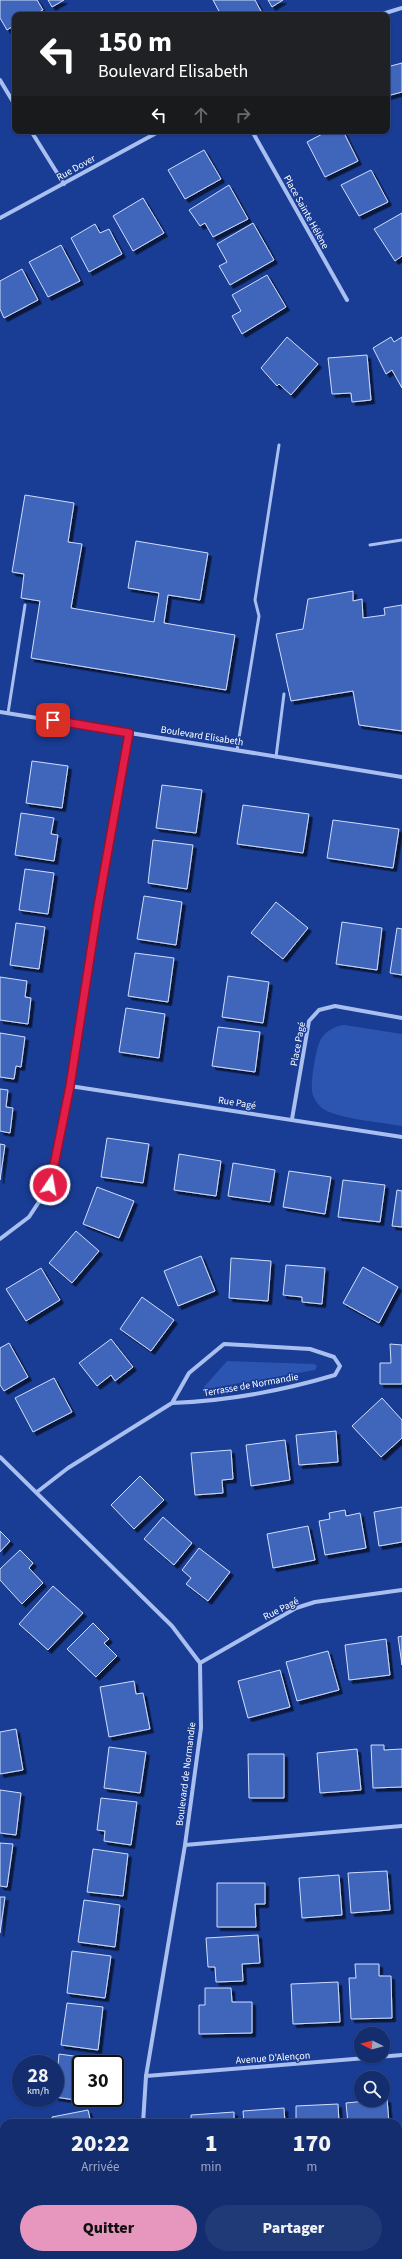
<!DOCTYPE html>
<html lang="fr">
<head>
<meta charset="utf-8">
<style>
  :root { --surface:#132d6f; --page:#203977; --text:#f1f3f6; --muted:#9da8c3; --line:#324982; --accent:#e797bd }
  body { margin:0; font-family:"Source Sans 3",sans-serif; background:var(--page); color:var(--text); height:100vh; display:flex; flex-direction:column; font-size:15px; white-space:nowrap }
  * { box-sizing:border-box; margin:0 }
  p { font-size:13px; color:var(--muted) }
  .icon { flex:none; width:22px; height:22px; fill:none; stroke:currentColor; stroke-width:2; stroke-linecap:round; stroke-linejoin:round }
  .map { position:relative; flex:1; overflow:hidden }
  .drawer { position:absolute; left:0px; top:2119px; width:402px; height:140px; display:flex; flex-direction:column; background:var(--surface); border-radius:12px 12px 0 0; box-shadow:0 1px 3px #0004,0 0 0 1px var(--line) }
  .drawer>* { flex:none }
  .top-card { position:absolute; left:12px; top:12px; width:378px; height:122px; border-radius:8px; box-shadow:0 1px 3px #0004,0 0 0 1px var(--line); background:#202124; color:#fff; overflow:hidden }
  .needle { width:26px; rotate:276deg }
  .buttons { position:absolute; left:354px; top:2027px; display:grid; gap:8px }
  .buttons a { display:grid; place-items:center; width:36px; height:36px; border-radius:50%; background:var(--surface); box-shadow:0 1px 3px #0004,0 0 0 1px var(--line); font-size:20px }
  .speed { position:absolute; left:12px; top:2055px; display:flex; gap:8px; font-size:20px; font-weight:700; text-align:center }
  .speed>* { display:grid; place-content:center; width:52px; height:52px; border-radius:50%; background:var(--surface); box-shadow:0 1px 3px #0004,0 0 0 1px var(--line); line-height:1 }
  .speed small { font-size:10px; font-weight:400 }
  .speed .limit { border:2px solid #111; border-radius:6px; background:#fff; color:#111 }
  .pin { position:absolute; display:grid; place-items:center; width:34px; height:34px; color:#fff; margin:-17px; border-radius:8px; box-shadow:0 2px 6px #0006 }
  .me { position:absolute; width:44px; margin:-22px; rotate:12deg; stroke-linejoin:round; filter:drop-shadow(0 0 3px #0008) }
  .turn { display:flex; align-items:center; gap:14px; height:84px; padding:0 20px; font-size:18px }
  .turn .icon { width:52px; height:52px; stroke-width:2.5 }
  .turn b { display:block; font-size:28px; line-height:34px }
  .lanes { display:flex; align-items:center; height:38px; padding:0 20px; background:#0003; justify-content:center; gap:20px; direction:ltr }
  .lanes .off { opacity:.35 }
  .eta { display:flex; justify-content:space-evenly; align-items:center; height:68px; text-align:center }
  .eta b { font-size:24px; font-weight:800; line-height:28px }
  .button { display:flex; gap:8px; margin-top:auto; padding:8px 20px }
  .button a { flex:1; height:46px; border-radius:24px; background:var(--accent); color:#111; font-size:16px; font-weight:800; line-height:46px; text-align:center }
  .button a+a { background:var(--page); color:var(--text) }
  .map>svg:first-child { display:block }
  .green { fill:#2c55b2 }
  .building { fill:#4166bb; stroke:#d0ddfb; filter:url(#shadow) }
  .lines { fill:none; stroke-linecap:round; stroke-linejoin:round }
  .service { stroke:#a9bff0; stroke-width:3 }
  .minor { stroke:#a9bff0; stroke-width:4 }
  .route-casing { stroke:#92132f; stroke-width:10 }
  .route { stroke:#e11d48; stroke-width:7 }
  .labels { text-anchor:middle; dominant-baseline:central; stroke-width:3; stroke-linejoin:round; paint-order:stroke }
  .street-label { font-size:10px; fill:#fff; stroke:#193c94 }
</style>
</head>
<body>
<div class="map">
<svg width="402" height="2259" viewBox="0 0 402 2259">
  <defs>
    <filter id="shadow"><feDropShadow dx="3.5" dy="3.5" stdDeviation="0" flood-color="#0009"/></filter>
  </defs>
  <rect width="100%" height="100%" fill="#193c94"/>
  <g class="green">
    <path d="M344,1025L402,1034V1126C385,1123 333,1118 322,1108C317,1104 312,1096 312,1090C311,1080 316,1047 321,1039C326,1031 335,1026 344,1025Z"/>
    <polygon points="227,1361 314,1364 317,1366 315,1370 206,1389 204,1387"/>
  </g>
  <g class="building">
    <polygon points="0,0 37,0 43,10 33,15 15,15 15,25 7,30 0,18"/>
    <polygon points="48,0 64,0 52,7"/>
    <polygon points="213,0 255,0 262,13 258,15 221,15"/>
    <polygon points="268,0 283,0 272,7"/>
    <polygon points="402,63 402,92 387,96 387,67"/>
    <polygon points="328,131 343,131 358,161 325,177 307,142"/>
    <polygon points="204,150 221,179 185,199 168,170"/>
    <polygon points="371,170 388,202 359,216 341,185"/>
    <polygon points="229,185 248,219 213,237 205,223 200,226 189,210"/>
    <polygon points="143,198 164,233 133,251 113,216"/>
    <polygon points="402,213 402,256 395,261 374,229"/>
    <polygon points="253,223 274,260 230,285 219,266 227,262 217,244"/>
    <polygon points="95,224 100,233 109,229 122,254 89,272 71,238"/>
    <polygon points="61,245 80,281 48,297 29,262"/>
    <polygon points="22,269 38,300 4,318 0,309 0,281"/>
    <polygon points="267,275 286,307 242,334 232,316 241,311 232,295"/>
    <polygon points="287,337 318,364 291,395 279,384 277,386 261,368"/>
    <polygon points="391,337 394,342 402,337 402,388 392,370 386,374 373,348"/>
    <polygon points="367,355 371,400 352,402 351,393 332,394 328,358"/>
    <polygon points="25,495 74,503 68,542 82,544 71,608 154,622 159,593 128,588 136,541 208,553 200,600 168,595 164,623 235,635 226,690 31,658 40,601 21,598 24,574 12,572"/>
    <polygon points="353,591 353,601 362,599 363,618 385,615 384,608 402,605 402,731 359,725 353,691 291,701 276,634 303,629 308,599"/>
    <polygon points="32,761 68,766 62,808 26,803"/>
    <polygon points="162,785 202,790 196,833 156,828"/>
    <polygon points="243,805 309,814 303,853 237,844"/>
    <polygon points="21,813 54,818 51,834 58,835 54,861 15,855"/>
    <polygon points="333,820 399,829 393,868 327,858"/>
    <polygon points="153,840 193,845 187,889 148,883"/>
    <polygon points="25,869 54,873 48,914 19,910"/>
    <polygon points="144,896 182,902 176,945 137,939"/>
    <polygon points="276,902 308,928 283,959 251,933"/>
    <polygon points="342,922 382,928 377,970 336,964"/>
    <polygon points="16,923 45,927 39,969 10,965"/>
    <polygon points="397,928 402,929 402,975 390,973"/>
    <polygon points="135,953 174,958 168,1002 128,996"/>
    <polygon points="228,976 269,982 263,1023 222,1017"/>
    <polygon points="0,977 27,981 25,997 31,998 28,1024 0,1020"/>
    <polygon points="126,1008 165,1014 159,1058 119,1052"/>
    <polygon points="218,1027 260,1032 255,1072 212,1066"/>
    <polygon points="0,1033 25,1037 21,1067 16,1066 14,1079 0,1077"/>
    <polygon points="0,1089 8,1090 6,1107 13,1108 10,1133 0,1131"/>
    <polygon points="107,1138 149,1144 143,1183 101,1177"/>
    <polygon points="0,1144 5,1145 0,1180"/>
    <polygon points="179,1154 221,1161 216,1196 174,1190"/>
    <polygon points="233,1163 275,1170 270,1202 228,1196"/>
    <polygon points="289,1171 331,1177 325,1214 283,1207"/>
    <polygon points="343,1180 385,1185 380,1222 338,1217"/>
    <polygon points="97,1187 134,1201 119,1238 83,1224"/>
    <polygon points="397,1190 402,1191 402,1227 392,1226"/>
    <polygon points="76,1231 99,1251 72,1283 49,1263"/>
    <polygon points="201,1256 215,1291 178,1306 164,1271"/>
    <polygon points="231,1258 271,1261 268,1301 229,1298"/>
    <polygon points="286,1265 325,1268 322,1304 302,1302 302,1297 283,1295"/>
    <polygon points="363,1267 398,1287 379,1323 343,1303"/>
    <polygon points="41,1268 60,1300 26,1321 6,1289"/>
    <polygon points="142,1297 174,1320 151,1351 120,1329"/>
    <polygon points="111,1339 133,1367 115,1381 111,1375 97,1386 79,1363"/>
    <polygon points="9,1343 28,1377 4,1391 0,1385 0,1348"/>
    <polygon points="390,1344 402,1345 402,1384 380,1384 380,1363 391,1363"/>
    <polygon points="54,1378 72,1412 33,1432 15,1398"/>
    <polygon points="382,1398 402,1420 402,1438 381,1457 352,1426"/>
    <polygon points="336,1431 338,1462 299,1465 296,1435"/>
    <polygon points="285,1440 290,1480 251,1486 246,1445"/>
    <polygon points="231,1450 233,1479 222,1480 223,1493 195,1495 191,1453"/>
    <polygon points="140,1476 164,1500 134,1529 111,1505"/>
    <polygon points="402,1507 402,1542 379,1546 374,1512"/>
    <polygon points="345,1510 346,1516 360,1513 366,1548 325,1555 319,1521 330,1519 329,1513"/>
    <polygon points="163,1517 192,1543 174,1565 144,1539"/>
    <polygon points="308,1526 315,1560 273,1568 267,1534"/>
    <polygon points="0,1531 10,1541 0,1552"/>
    <polygon points="199,1548 230,1572 208,1601 186,1584 191,1578 182,1570"/>
    <polygon points="20,1550 33,1563 29,1568 43,1583 22,1604 0,1580 0,1569"/>
    <polygon points="53,1586 83,1613 48,1650 19,1624"/>
    <polygon points="93,1623 109,1639 104,1643 117,1656 96,1677 67,1649"/>
    <polygon points="402,1636 402,1665 398,1637"/>
    <polygon points="386,1639 390,1675 349,1680 345,1645"/>
    <polygon points="328,1651 339,1690 297,1701 286,1662"/>
    <polygon points="280,1670 290,1707 248,1718 238,1681"/>
    <polygon points="134,1681 136,1694 143,1693 150,1729 109,1737 100,1687"/>
    <polygon points="16,1729 23,1770 0,1774 0,1732"/>
    <polygon points="371,1745 384,1745 384,1750 402,1749 402,1787 373,1788"/>
    <polygon points="109,1747 146,1752 140,1793 104,1788"/>
    <polygon points="357,1749 361,1790 320,1793 317,1753"/>
    <polygon points="248,1754 284,1754 284,1798 249,1798"/>
    <polygon points="0,1790 21,1793 16,1835 0,1833"/>
    <polygon points="101,1798 137,1802 131,1845 104,1841 105,1831 97,1830"/>
    <polygon points="0,1843 13,1844 7,1887 0,1886"/>
    <polygon points="93,1849 128,1854 123,1896 87,1892"/>
    <polygon points="387,1871 390,1910 351,1913 348,1873"/>
    <polygon points="339,1875 342,1915 302,1918 299,1878"/>
    <polygon points="217,1883 265,1883 265,1904 255,1904 256,1927 217,1927"/>
    <polygon points="0,1897 5,1897 0,1933"/>
    <polygon points="84,1900 120,1905 115,1947 78,1942"/>
    <polygon points="258,1935 260,1963 242,1964 243,1981 216,1982 215,1967 208,1967 206,1938"/>
    <polygon points="72,1951 111,1956 105,1998 67,1993"/>
    <polygon points="355,1964 379,1964 379,1976 391,1976 392,2018 351,2019 349,1978 356,1978"/>
    <polygon points="338,1982 340,2022 293,2024 291,1984"/>
    <polygon points="205,1988 231,1988 232,2002 252,2002 252,2033 199,2034 199,2005 205,2005"/>
    <polygon points="67,2003 103,2007 98,2050 61,2045"/>
    <polygon points="59,2054 95,2059 94,2064 81,2064 81,2098 89,2098 89,2102 55,2097"/>
    <polygon points="387,2099 389,2123 348,2123 346,2103"/>
    <polygon points="338,2104 339,2123 296,2123 296,2106"/>
    <polygon points="284,2108 285,2123 244,2123 243,2111"/>
    <polygon points="88,2110 91,2123 53,2123 52,2117"/>
    <polygon points="234,2112 234,2123 191,2123 191,2115"/>
    <rect x="398" y="2210" width="4" height="43"/>
    <polygon points="80,2255 123,2255 124,2259 81,2259"/>
    <rect x="218" y="2255" width="59" height="4"/>
    <polygon points="296,2255 355,2255 355,2257 296,2259"/>
  </g>
  <g class="lines">
    <g class="service">
      <polyline points="370,545 402,540"/>
      <polyline points="8,713 25,605"/>
      <polyline points="237,750 259,616 255,600 279,445"/>
      <polyline points="276,757 284,694"/>
    </g>
    <g class="minor">
      <polyline points="379,15 402,8"/>
      <polyline points="0,80 15,105"/>
      <polyline points="31,131 64,184"/>
      <polyline points="252,131 347,300"/>
      <polyline points="0,218 160,131"/>
      <polyline points="0,712 402,777"/>
      <polyline points="70,1086 402,1137"/>
      <polyline points="292,1119 309,1021 319,1010 335,1006 402,1018"/>
      <polyline points="0,1239 29,1217 50,1185 70,1086 98,906 129,733"/>
      <polyline points="0,1457 172,1626 200,1663 201,1728 185,1845 146,2076 143,2123"/>
      <path d="M37,1492L68,1468L172,1403L189,1373L224,1344L310,1349L334,1357L340,1366L335,1375C281,1391 228,1401 172,1403"/>
      <polyline points="200,1663 296,1608 315,1602 402,1590"/>
      <polyline points="185,1845 402,1826"/>
      <polyline points="146,2076 402,2055"/>
      <polyline points="168,2255 169,2259"/>
    </g>
  </g>
  <g class="lines">
    <defs>
      <polyline id="route" points="50,1185 70,1086 98,906 129,733 53,720"/>
    </defs>
    <use href="#route" class="route-casing"/>
    <use href="#route" class="route"/>
  </g>
  <g class="labels">
    <g class="street-label">
      <text transform="translate(76 168) rotate(-29)">Rue Dover</text>
      <text transform="translate(306 212) rotate(61)">Place Sainte Hélène</text>
      <text transform="translate(202 736) rotate(9)">Boulevard Elisabeth</text>
      <text transform="translate(298 1044) rotate(-79)">Place Pagé</text>
      <text transform="translate(237 1103) rotate(9)">Rue Pagé</text>
      <text transform="translate(251 1385) rotate(-10)">Terrasse de Normandie</text>
      <text transform="translate(281 1609) rotate(-27)">Rue Pagé</text>
      <text transform="translate(186 1774) rotate(-83)">Boulevard de Normandie</text>
      <text transform="translate(273 2058) rotate(-4)">Avenue D'Alençon</text>
    </g>
  </g>
</svg>
<div class="buttons">
<a><svg class="needle" viewBox="-14 -14 28 28"><path d="M0-13l5 13h-10z" fill="#e53935"/><path d="M0 13l5-13h-10z" fill="#9da8c3"/></svg></a>
<a><svg class="icon" aria-label="search" viewBox="0 0 24 24"><circle cx="10" cy="10" r="6"/><path d="M15 15l6 6"/></svg></a>
</div>
<div class="speed"><div>28<small>km/h</small></div><div class="limit">30</div></div>
<div class="pin" style="left:53px;top:720px;background:#d93025"><svg class="icon" aria-label="arrive" viewBox="0 0 24 24"><path d="M6 21V4h12l-3 4 3 4H6"/></svg></div>
<svg class="me" style="left:50px;top:1185px" viewBox="-20 -20 40 40"><circle r="17" fill="#e11d48" stroke="#fff" stroke-width="3"/><path d="M0-11L8 9 0 5-8 9z" fill="#fff"/></svg>
<div class="top-card">
<div class="turn"><svg class="icon" aria-label="left" viewBox="0 0 24 24"><path d="M17 20v-9H6M10 6l-5 5 5 5"/></svg><div><b>150 m</b>Boulevard Elisabeth</div></div>
<div class="lanes"><svg class="icon" aria-label="left" viewBox="0 0 24 24"><path d="M17 20v-9H6M10 6l-5 5 5 5"/></svg><svg class="icon off" aria-label="ahead" viewBox="0 0 24 24"><path d="M12 20V5M6 11l6-6 6 6"/></svg><svg class="icon off" aria-label="right" viewBox="0 0 24 24"><path d="M7 20v-9h11M14 6l5 5-5 5"/></svg></div>
</div>
<section class="drawer">
<div class="eta">
<div><b>20:22</b><p>Arrivée</p></div>
<div><b>1</b><p>min</p></div>
<div><b>170</b><p>m</p></div>
</div>
<div class="button"><a>Quitter</a><a>Partager</a></div>
</section>
</div>
</body>
</html>
